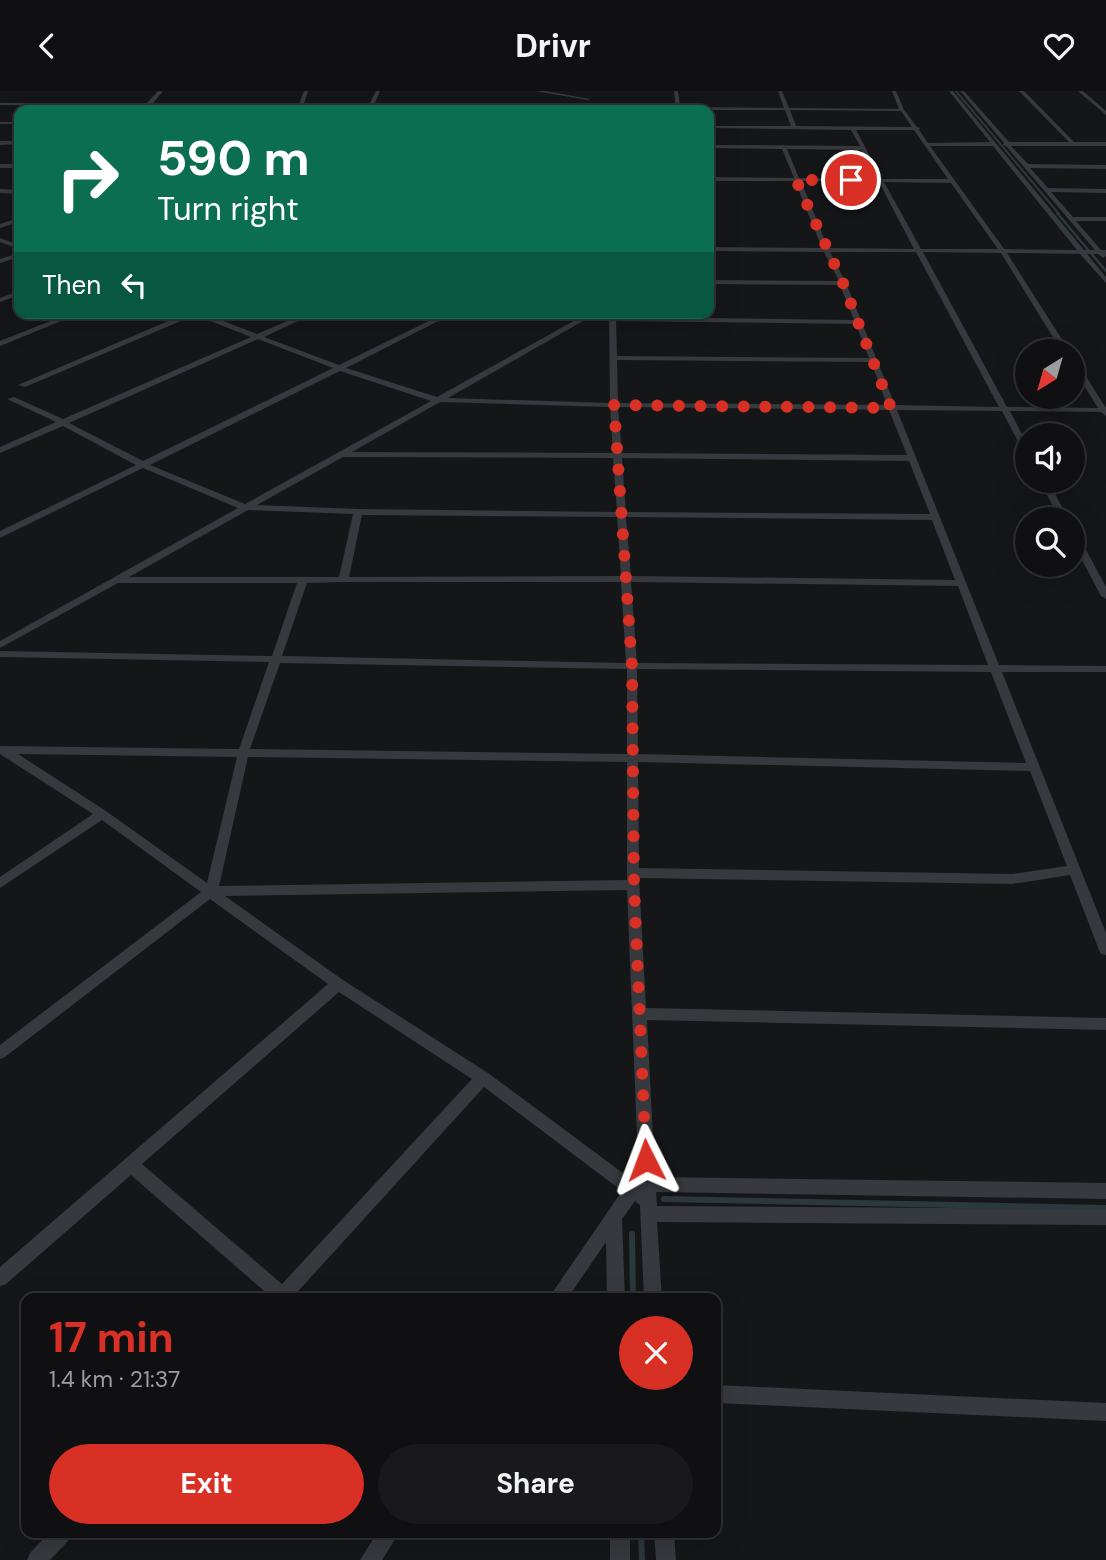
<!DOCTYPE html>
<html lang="en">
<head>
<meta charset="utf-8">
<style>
  :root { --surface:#101012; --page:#19191b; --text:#f1f3f6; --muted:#9c9d9f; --line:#303032; --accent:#d93025 }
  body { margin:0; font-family:"DM Sans",sans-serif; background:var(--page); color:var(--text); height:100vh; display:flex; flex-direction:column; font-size:26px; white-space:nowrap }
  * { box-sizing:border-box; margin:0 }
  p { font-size:23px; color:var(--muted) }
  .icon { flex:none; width:38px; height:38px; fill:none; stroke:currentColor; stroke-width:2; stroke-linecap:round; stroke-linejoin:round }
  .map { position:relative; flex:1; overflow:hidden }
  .side { position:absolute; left:21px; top:1202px; width:700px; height:245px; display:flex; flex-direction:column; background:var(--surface); border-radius:14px; box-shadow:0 7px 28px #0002,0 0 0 2px var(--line) }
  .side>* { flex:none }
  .top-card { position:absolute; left:14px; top:14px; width:700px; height:214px; border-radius:14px; box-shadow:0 7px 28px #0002,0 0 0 2px var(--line); background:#0b6e4f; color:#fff; overflow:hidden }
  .needle { width:46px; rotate:217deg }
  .controls { position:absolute; left:1015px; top:248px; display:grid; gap:14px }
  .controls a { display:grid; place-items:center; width:70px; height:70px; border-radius:50%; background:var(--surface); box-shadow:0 7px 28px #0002,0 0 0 2px var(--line); font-size:35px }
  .pin { position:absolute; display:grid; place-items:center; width:60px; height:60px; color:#fff; margin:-30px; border:4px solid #fff; border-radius:50%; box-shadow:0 2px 7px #0007 }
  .me { position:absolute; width:77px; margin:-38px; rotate:357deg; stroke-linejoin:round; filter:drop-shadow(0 0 5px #0008) }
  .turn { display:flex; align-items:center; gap:24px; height:147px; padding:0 28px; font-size:32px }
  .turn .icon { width:91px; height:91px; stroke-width:2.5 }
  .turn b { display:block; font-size:49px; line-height:60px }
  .then { display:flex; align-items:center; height:66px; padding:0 28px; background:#0003; gap:14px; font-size:26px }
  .round { display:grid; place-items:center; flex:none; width:74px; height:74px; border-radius:37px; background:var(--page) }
  .head { display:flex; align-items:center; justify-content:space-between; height:119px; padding:0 28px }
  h1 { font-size:42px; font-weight:700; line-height:52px; color:var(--accent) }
  .primary-button { display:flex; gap:14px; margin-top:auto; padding:14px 28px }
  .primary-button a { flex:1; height:80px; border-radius:42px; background:var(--accent); color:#fff; font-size:28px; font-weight:700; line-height:80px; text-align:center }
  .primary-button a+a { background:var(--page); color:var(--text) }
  header { display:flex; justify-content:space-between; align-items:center; height:91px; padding:0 28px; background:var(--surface); font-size:32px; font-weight:700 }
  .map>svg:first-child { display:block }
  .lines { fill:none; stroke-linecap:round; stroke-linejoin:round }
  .stream-far2 { stroke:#2b383c; stroke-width:2 }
  .stream-far1 { stroke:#2b383c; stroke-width:2.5 }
  .stream { stroke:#2b383c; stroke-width:6 }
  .minor { fill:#36393d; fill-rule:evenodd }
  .route { stroke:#d93025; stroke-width:12; stroke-dasharray:0 21.6 }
</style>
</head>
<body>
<header><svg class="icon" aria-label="back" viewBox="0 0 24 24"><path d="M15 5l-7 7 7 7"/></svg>Drivr<svg class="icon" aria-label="heart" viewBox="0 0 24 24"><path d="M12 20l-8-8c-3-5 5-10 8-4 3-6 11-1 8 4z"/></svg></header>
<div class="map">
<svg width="1106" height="1469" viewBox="0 0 1106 1469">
  <rect width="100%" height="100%" fill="#151618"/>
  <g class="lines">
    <polyline class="stream-far2" points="956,0 1059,123"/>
    <polyline class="stream-far1" points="1057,122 1106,180"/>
    <g class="stream">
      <polyline points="664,1108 1106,1117"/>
      <polyline points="632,1143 633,1208"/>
      <polyline points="641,1442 642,1469"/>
    </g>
    <g class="minor">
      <polygon points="158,0 163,0 153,12 299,13 304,0 308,0 304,13 369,14 376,0 380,0 374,14 537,16 373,17 371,19 367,19 368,16 304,16 306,19 302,19 299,16 150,15 146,18 144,17 145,15 0,14 0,12 147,12"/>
      <polygon points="535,0 546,0 590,8 588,9"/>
      <path d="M674,0H678L680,16L784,17L778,0H782L789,17L899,18L892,0H896L904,19L917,36L920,37L919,39L928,52L990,51L949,0H953L1084,159H1095L1006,55L1003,54L1004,52L960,0H964L1009,51H1069L1019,0H1024L1074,51H1106V55H1011L1028,73L1106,74V78L1030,77L1048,97L1106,98V102L1051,101L1073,126H1106V130H1076L1101,159H1106V165L1103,167L1098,163H1087L1106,186V192L1080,163L1007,162L1070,261H1062L1001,162L923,161L1007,316L1098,317L1073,277V269L1077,271L1106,317V325L1101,321L1010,320L1027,353V363L1023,360L1002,320L897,319L999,574L1106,575V581H1002L1106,842V864L1101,863L1099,859L1070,784L1012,793L639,787L646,917L1106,927V939L647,929L655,1086L1106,1092V1108L656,1101L657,1115L1106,1118V1134L657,1131L662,1208H644L640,1114L635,1110L622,1128L625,1208H607L606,1151L567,1208H548L622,1100L484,996L291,1208H271V1206L131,1084L6,1193L0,1195V1176L328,893L210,808L5,966L0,968V954L201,801L102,729L0,797V786L93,723L0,663V655L239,658L269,571L0,566V560L272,565L297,492H118L0,557V550L238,417L143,377L0,447V440L136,374L63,335L0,362V356L56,331L7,308L14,306L63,328L251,246L195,224L25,296L18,294L187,222H202L257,243L306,222H315L264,246L339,274L445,222H454L346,277L437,306L588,222H597L448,307L610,312L609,222H615L616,226L854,229L840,194L709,193V189L839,190L824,161L709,160V156L822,157L795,90H709V86L794,87L782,58L709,57V54L860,55L851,39L709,37V35H791L785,19H676ZM790,19L901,20L912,36L796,35ZM856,39H914L948,88H882ZM930,55H993L1077,159L1004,158ZM787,58L861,59L877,88L799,87ZM801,90L879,91L914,158L828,157ZM884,91L951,92L998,158H921ZM830,161H916L999,316L895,314L846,192ZM616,230L856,233L869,267L617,265ZM258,248L333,277L143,370L69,332ZM617,269L871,271L887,314L618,312ZM340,280L431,310L245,413L150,374ZM440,311L610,316L613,362L352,361ZM618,316L889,319L907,364L622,362ZM343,366L613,367L617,421L358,418L257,414ZM622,367L909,370L930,423L626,421ZM248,419L353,423L339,486H129ZM362,424L617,426L621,485L349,486ZM626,426L932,429L955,489L631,485ZM345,491H621L626,572L282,565L307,492ZM631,491L958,495L988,574L637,572ZM280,572L627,578V663L250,658ZM637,578L991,581L1026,672L638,663ZM18,663L237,666L207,792L106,720ZM248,666L627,671V789L219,795ZM638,671L1030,680L1067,775L1012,783L639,777ZM627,799L639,1094L488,982L343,889L225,805ZM339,901L472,988L282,1193L142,1073Z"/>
      <polygon points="1078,0 1083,0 1106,20 1106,24"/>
      <rect x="0" y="31" width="19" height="2"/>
      <polygon points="0,50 19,50 19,53 0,54"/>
      <rect x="0" y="73" width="19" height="4"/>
      <polygon points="0,98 19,99 19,103 0,102"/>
      <polygon points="19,127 19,131 0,137 0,133"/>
      <polygon points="0,147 19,154 19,158 0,151"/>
      <polygon points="19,162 19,166 0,172 0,168"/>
      <polygon points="19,200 19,204 0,211 0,207"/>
      <polygon points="71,222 81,222 0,255 0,250"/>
      <polygon points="1040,390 1048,390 1069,429 1060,429"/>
      <polygon points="1073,441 1078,444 1106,496 1106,508 1101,505 1073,452"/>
      <polygon points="716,1294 1106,1312 1106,1330 716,1312"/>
      <polygon points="49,1442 72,1442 69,1449 50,1469 27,1469 30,1462"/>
      <polygon points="377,1442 399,1442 382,1469 360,1469"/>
      <rect x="610" y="1442" width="20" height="27"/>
      <polygon points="654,1442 674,1442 676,1469 656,1469"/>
    </g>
  </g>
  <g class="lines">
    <polyline class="route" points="646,1069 634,794 632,575 614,314 891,317 843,192 796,89 851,89"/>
  </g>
</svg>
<div class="controls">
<a><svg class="needle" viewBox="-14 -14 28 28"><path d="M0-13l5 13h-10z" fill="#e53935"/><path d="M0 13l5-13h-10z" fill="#9c9d9f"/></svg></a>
<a><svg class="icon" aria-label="sound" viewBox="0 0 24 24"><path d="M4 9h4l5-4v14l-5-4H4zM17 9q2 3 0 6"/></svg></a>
<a><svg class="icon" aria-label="search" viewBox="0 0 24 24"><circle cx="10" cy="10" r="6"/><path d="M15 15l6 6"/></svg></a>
</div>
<div class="pin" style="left:851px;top:89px;background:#d93025"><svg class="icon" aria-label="arrive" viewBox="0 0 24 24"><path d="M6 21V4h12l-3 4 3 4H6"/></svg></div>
<svg class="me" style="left:646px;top:1069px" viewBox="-20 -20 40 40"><path d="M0-17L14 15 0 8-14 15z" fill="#d93025" stroke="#fff" stroke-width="4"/></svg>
<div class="top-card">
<div class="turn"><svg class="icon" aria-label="right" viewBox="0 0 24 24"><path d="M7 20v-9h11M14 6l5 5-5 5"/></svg><div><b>590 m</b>Turn right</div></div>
<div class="then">Then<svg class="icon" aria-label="left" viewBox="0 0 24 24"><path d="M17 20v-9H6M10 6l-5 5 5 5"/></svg></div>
</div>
<section class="side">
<div class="head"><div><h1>17 min</h1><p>1.4 km · 21:37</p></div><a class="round" style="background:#d93025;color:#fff"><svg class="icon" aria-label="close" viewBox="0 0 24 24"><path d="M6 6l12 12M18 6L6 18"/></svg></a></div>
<div class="primary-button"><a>Exit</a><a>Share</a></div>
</section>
</div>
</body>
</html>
